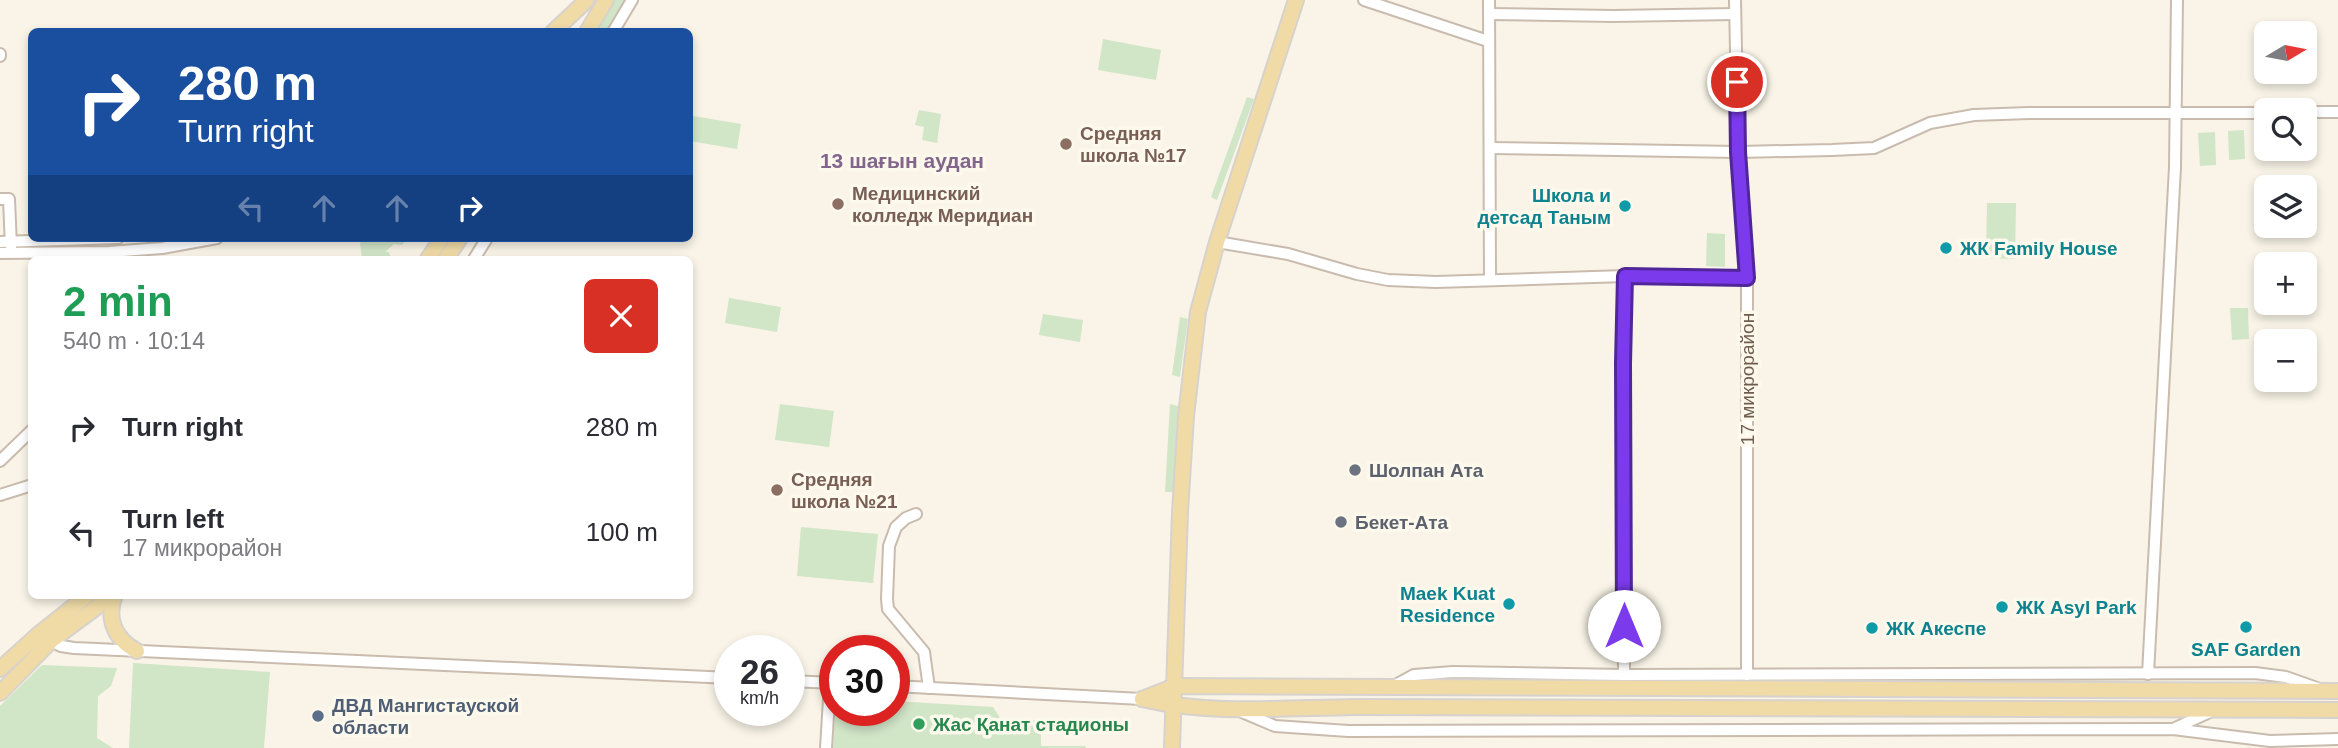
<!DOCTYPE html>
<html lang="en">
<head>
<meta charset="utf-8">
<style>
  :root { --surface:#fff; --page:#f2f2f3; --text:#2b2b33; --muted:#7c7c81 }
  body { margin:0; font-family:Arial,sans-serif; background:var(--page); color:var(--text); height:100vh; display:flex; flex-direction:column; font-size:26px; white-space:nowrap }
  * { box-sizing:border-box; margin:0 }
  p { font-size:23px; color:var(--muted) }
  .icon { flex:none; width:38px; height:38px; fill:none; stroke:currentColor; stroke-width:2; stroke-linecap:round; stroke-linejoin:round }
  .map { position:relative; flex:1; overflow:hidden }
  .panel { position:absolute; left:28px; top:256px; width:665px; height:343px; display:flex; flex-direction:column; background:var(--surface); border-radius:10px; box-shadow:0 4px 10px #0003 }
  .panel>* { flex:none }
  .top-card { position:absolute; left:28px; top:28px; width:665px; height:214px; border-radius:10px; box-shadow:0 4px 10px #0003; background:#1a4fa0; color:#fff; overflow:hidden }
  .needle { width:46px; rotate:80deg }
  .tools { position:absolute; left:2254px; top:21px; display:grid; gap:14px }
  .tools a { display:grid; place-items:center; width:63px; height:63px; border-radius:10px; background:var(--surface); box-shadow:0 4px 10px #0003; font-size:35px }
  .speed { position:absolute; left:714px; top:635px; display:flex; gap:14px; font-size:35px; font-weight:700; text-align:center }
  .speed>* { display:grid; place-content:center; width:91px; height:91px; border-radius:50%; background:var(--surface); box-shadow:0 4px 10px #0003; line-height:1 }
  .speed small { font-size:18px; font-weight:400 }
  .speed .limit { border:10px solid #d22; background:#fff; color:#111 }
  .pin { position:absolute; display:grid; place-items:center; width:60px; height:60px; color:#fff; margin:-30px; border:4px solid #fff; border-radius:50%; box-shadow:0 2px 7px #0007 }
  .me { position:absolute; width:77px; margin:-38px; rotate:0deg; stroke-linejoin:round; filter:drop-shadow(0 0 5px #0008) }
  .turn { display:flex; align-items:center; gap:24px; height:147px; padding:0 35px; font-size:32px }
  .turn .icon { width:91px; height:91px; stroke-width:2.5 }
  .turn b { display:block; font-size:49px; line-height:60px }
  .lanes { display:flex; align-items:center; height:66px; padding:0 35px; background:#0003; justify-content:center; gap:35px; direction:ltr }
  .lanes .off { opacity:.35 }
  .round { display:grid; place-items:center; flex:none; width:74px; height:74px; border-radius:10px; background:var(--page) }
  .overview { display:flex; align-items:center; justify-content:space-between; height:119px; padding:0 35px }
  h1 { font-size:42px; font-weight:700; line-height:52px; color:#1e9e55 }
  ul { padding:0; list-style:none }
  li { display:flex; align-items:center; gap:21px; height:105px; padding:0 35px }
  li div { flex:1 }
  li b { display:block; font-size:26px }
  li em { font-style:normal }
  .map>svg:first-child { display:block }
  .green { fill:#d1e5c7 }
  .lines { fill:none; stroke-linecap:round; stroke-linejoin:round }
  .minor-casing { stroke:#c9bcae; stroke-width:14 }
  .major-casing { stroke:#d7d2cd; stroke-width:18 }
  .minor { stroke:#fff; stroke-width:10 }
  .major { stroke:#f0dba7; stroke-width:14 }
  .route-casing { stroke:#51269a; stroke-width:18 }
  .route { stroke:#7c3aed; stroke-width:12 }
  .education-dot { fill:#8d6e63; stroke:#fdf8ec; stroke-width:2.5 }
  .culture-dot { fill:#0f9aa8; stroke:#fdf8ec; stroke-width:2.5 }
  .worship-dot { fill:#6b7280; stroke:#fdf8ec; stroke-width:2.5 }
  .service-dot { fill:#5c6f8a; stroke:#fdf8ec; stroke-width:2.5 }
  .leisure-dot { fill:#2e9e5b; stroke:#fdf8ec; stroke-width:2.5 }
  .labels { text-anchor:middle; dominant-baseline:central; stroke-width:7; stroke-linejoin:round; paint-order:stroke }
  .education-label { font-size:19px; font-weight:bold; fill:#785e54; stroke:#fdf8ec; text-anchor:start }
  .culture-label { font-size:19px; font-weight:bold; fill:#0d838f; stroke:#fdf8ec; text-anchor:start }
  .street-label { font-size:19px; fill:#6f5d4e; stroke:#fdf8ec }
  .worship-label { font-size:19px; font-weight:bold; fill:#5b616d; stroke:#fdf8ec; text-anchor:start }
  .service-label { font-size:19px; font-weight:bold; fill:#4e5e75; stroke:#fdf8ec; text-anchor:start }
  .leisure-label { font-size:19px; font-weight:bold; fill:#27864d; stroke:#fdf8ec; text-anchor:start }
  .neighbourhood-label { font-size:21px; font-weight:bold; fill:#82668c; stroke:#fdf8ec }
</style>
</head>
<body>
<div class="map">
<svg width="2338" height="748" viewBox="0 0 2338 748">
  <rect width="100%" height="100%" fill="#f9f4e7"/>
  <g class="green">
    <polygon points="614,0 625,0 606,31 594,32"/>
    <polygon points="1103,39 1161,50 1156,80 1098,70"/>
    <polygon points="1247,97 1254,99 1217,200 1211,197"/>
    <polygon points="919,110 941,114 937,143 922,140 924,127 915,125"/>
    <polygon points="693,116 741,124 737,149 690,141"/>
    <polygon points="2244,130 2245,159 2229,160 2228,131"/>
    <polygon points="2215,132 2216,165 2200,166 2198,133"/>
    <polygon points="1987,203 2016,203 2015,259 1986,258"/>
    <polygon points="1707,233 1725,234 1725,267 1706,266"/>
    <polygon points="368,238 407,238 402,245 394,244 385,252 389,252 391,259 362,259 360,243"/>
    <polygon points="729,298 781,307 777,332 725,323"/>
    <polygon points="2230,308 2248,308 2249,339 2232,340"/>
    <polygon points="1043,314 1083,320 1080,342 1039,335"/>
    <polygon points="1180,317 1188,319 1180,377 1172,375"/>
    <polygon points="780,404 834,411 829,447 775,440"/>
    <polygon points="1170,404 1178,406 1173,492 1165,492"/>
    <polygon points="801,527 878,534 873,583 797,576"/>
    <polygon points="133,663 270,672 264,748 129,748"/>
    <polygon points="42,665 117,668 111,686 98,696 97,738 113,748 0,748 0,706"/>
    <polygon points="894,701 993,707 1006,727 1020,720 1041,720 1041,746 1085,746 1086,748 833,748 835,711 894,710"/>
  </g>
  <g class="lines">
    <defs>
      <g id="minor">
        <polyline points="1364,0 1488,41"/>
        <polyline points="1489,0 1490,280"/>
        <polyline points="1735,0 1738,152 1747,278 1747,675"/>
        <polyline points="1489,14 1613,16 1735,14"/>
        <polyline points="613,32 632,0"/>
        <polyline points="0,54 0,56"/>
        <polyline points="2305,112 2338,112"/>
        <polyline points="1490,148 1738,152 1832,150 1874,148 1930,123 1974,115 2029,113 2266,113"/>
        <polyline points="0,199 9,199 11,247"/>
        <polyline points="0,242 118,238"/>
        <polyline points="1217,242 1288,254 1357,274 1388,280 1436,282 1625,276 1747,278"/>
        <polyline points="0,253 109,252 162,248 217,238"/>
        <polyline points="474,259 487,238"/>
        <polyline points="0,461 32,430"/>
        <polyline points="0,495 32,485"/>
        <polyline points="916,514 906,518 896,527 889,546 887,599 888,609 924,652 929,688"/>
        <polyline points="46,638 61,646 74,648 730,678"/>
        <polyline points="2148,674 2175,167 2177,0"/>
        <polyline points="1624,675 1623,363 1625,276"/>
        <polyline points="789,681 835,683"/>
        <polyline points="894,686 1142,699"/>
        <polyline points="1394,686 1414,675 1453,672 1624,675 2255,673 2286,677 2317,688"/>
        <polyline points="1242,712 1275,726 1348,731 2173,729 2270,741 2338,739"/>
        <polyline points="2173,729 2212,711"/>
        <polyline points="826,748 830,683"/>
      </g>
      <g id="major">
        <polyline points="553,32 586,1"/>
        <polyline points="587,32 606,0"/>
        <polyline points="428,259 442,238"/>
        <polyline points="446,259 460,238"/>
        <path d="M115,595C106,618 114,639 137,651"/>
        <polyline points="0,669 40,633 88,595"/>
        <polyline points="0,693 51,641 113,595"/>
        <polyline points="1142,699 1175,686 2338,691"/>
        <path d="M1142,699C1210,715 1284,708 1354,707L2338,710"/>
        <polyline points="1172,748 1180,512 1186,416 1198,312 1217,242 1296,0"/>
      </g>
    </defs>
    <use href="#minor" class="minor-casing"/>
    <use href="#major" class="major-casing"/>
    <use href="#minor" class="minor"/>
    <use href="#major" class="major"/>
  </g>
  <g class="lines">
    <defs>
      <polyline id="route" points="1624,626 1623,363 1625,276 1747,278 1738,152 1737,82"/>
    </defs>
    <use href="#route" class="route-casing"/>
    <use href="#route" class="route"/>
  </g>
  <g class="education-dot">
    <circle cx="1066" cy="144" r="7"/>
    <circle cx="838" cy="204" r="7"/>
    <circle cx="777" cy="490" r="7"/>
  </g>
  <g class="culture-dot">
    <circle cx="1625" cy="206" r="7"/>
    <circle cx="1946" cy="248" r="7"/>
    <circle cx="1509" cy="604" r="7"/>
    <circle cx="2002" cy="607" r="7"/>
    <circle cx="2246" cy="627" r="7"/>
    <circle cx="1872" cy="628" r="7"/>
  </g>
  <g class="worship-dot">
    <circle cx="1355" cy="470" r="7"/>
    <circle cx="1341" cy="522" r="7"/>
  </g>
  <circle class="service-dot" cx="318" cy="716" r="7"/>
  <circle class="leisure-dot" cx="919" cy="724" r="7"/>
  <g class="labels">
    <g class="education-label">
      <text x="1080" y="133">Средняя<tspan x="1080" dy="22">школа №17</tspan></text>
      <text x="852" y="193">Медицинский<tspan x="852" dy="22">колледж Меридиан</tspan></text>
      <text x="791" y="479">Средняя<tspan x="791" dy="22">школа №21</tspan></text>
    </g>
    <g class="culture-label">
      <text x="1611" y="195" text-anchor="end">Школа и<tspan x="1611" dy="22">детсад Таным</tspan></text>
      <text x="1960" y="248">ЖК Family House</text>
      <text x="1495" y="593" text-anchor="end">Maek Kuat<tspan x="1495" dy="22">Residence</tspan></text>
      <text x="2016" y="607">ЖК Asyl Park</text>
      <text x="1886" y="628">ЖК Акеспе</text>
      <text x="2246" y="649" text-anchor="middle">SAF Garden</text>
    </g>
    <g class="street-label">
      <text transform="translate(1747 379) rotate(-90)">17 микрорайон</text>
    </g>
    <g class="worship-label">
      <text x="1369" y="470">Шолпан Ата</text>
      <text x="1355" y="522">Бекет-Ата</text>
    </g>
    <g class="service-label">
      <text x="332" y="705">ДВД Мангистауской<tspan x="332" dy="22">области</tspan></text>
    </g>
    <g class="leisure-label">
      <text x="933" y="724">Жас Қанат стадионы</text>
    </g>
    <g class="neighbourhood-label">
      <text x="902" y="160">13 шағын аудан</text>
    </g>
  </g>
</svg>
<div class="tools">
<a><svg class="needle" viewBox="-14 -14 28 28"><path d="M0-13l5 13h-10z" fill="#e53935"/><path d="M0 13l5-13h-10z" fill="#7c7c81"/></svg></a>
<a><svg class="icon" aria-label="search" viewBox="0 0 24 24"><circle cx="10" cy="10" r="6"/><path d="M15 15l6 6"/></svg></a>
<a><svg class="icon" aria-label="layers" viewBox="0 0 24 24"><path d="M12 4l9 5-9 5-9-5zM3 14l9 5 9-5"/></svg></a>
<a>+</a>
<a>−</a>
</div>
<div class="speed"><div>26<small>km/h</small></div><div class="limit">30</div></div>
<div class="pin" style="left:1737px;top:82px;background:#d93025"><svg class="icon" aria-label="arrive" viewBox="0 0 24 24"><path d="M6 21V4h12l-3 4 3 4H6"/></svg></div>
<svg class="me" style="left:1624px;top:626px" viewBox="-20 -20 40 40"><circle r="19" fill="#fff"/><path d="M0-13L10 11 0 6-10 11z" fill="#7c3aed"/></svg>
<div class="top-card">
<div class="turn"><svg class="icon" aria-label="right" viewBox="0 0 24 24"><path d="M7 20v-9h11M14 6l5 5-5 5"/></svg><div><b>280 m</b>Turn right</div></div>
<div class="lanes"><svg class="icon off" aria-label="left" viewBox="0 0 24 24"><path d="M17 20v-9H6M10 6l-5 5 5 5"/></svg><svg class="icon off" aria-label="ahead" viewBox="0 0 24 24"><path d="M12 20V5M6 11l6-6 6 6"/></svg><svg class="icon off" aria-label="ahead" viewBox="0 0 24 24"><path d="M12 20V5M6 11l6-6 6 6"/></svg><svg class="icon" aria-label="right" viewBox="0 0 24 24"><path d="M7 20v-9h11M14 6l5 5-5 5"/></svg></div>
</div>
<section class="panel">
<div class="overview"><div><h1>2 min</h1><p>540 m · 10:14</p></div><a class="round" style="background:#d93025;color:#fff"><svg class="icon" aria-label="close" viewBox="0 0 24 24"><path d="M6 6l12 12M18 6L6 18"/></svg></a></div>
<ul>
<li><svg class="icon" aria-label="right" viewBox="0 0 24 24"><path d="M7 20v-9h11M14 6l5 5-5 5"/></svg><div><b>Turn right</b></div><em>280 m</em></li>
<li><svg class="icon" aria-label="left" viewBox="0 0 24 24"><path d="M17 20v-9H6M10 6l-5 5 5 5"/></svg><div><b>Turn left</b><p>17 микрорайон</p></div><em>100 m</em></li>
</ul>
</section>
</div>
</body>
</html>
